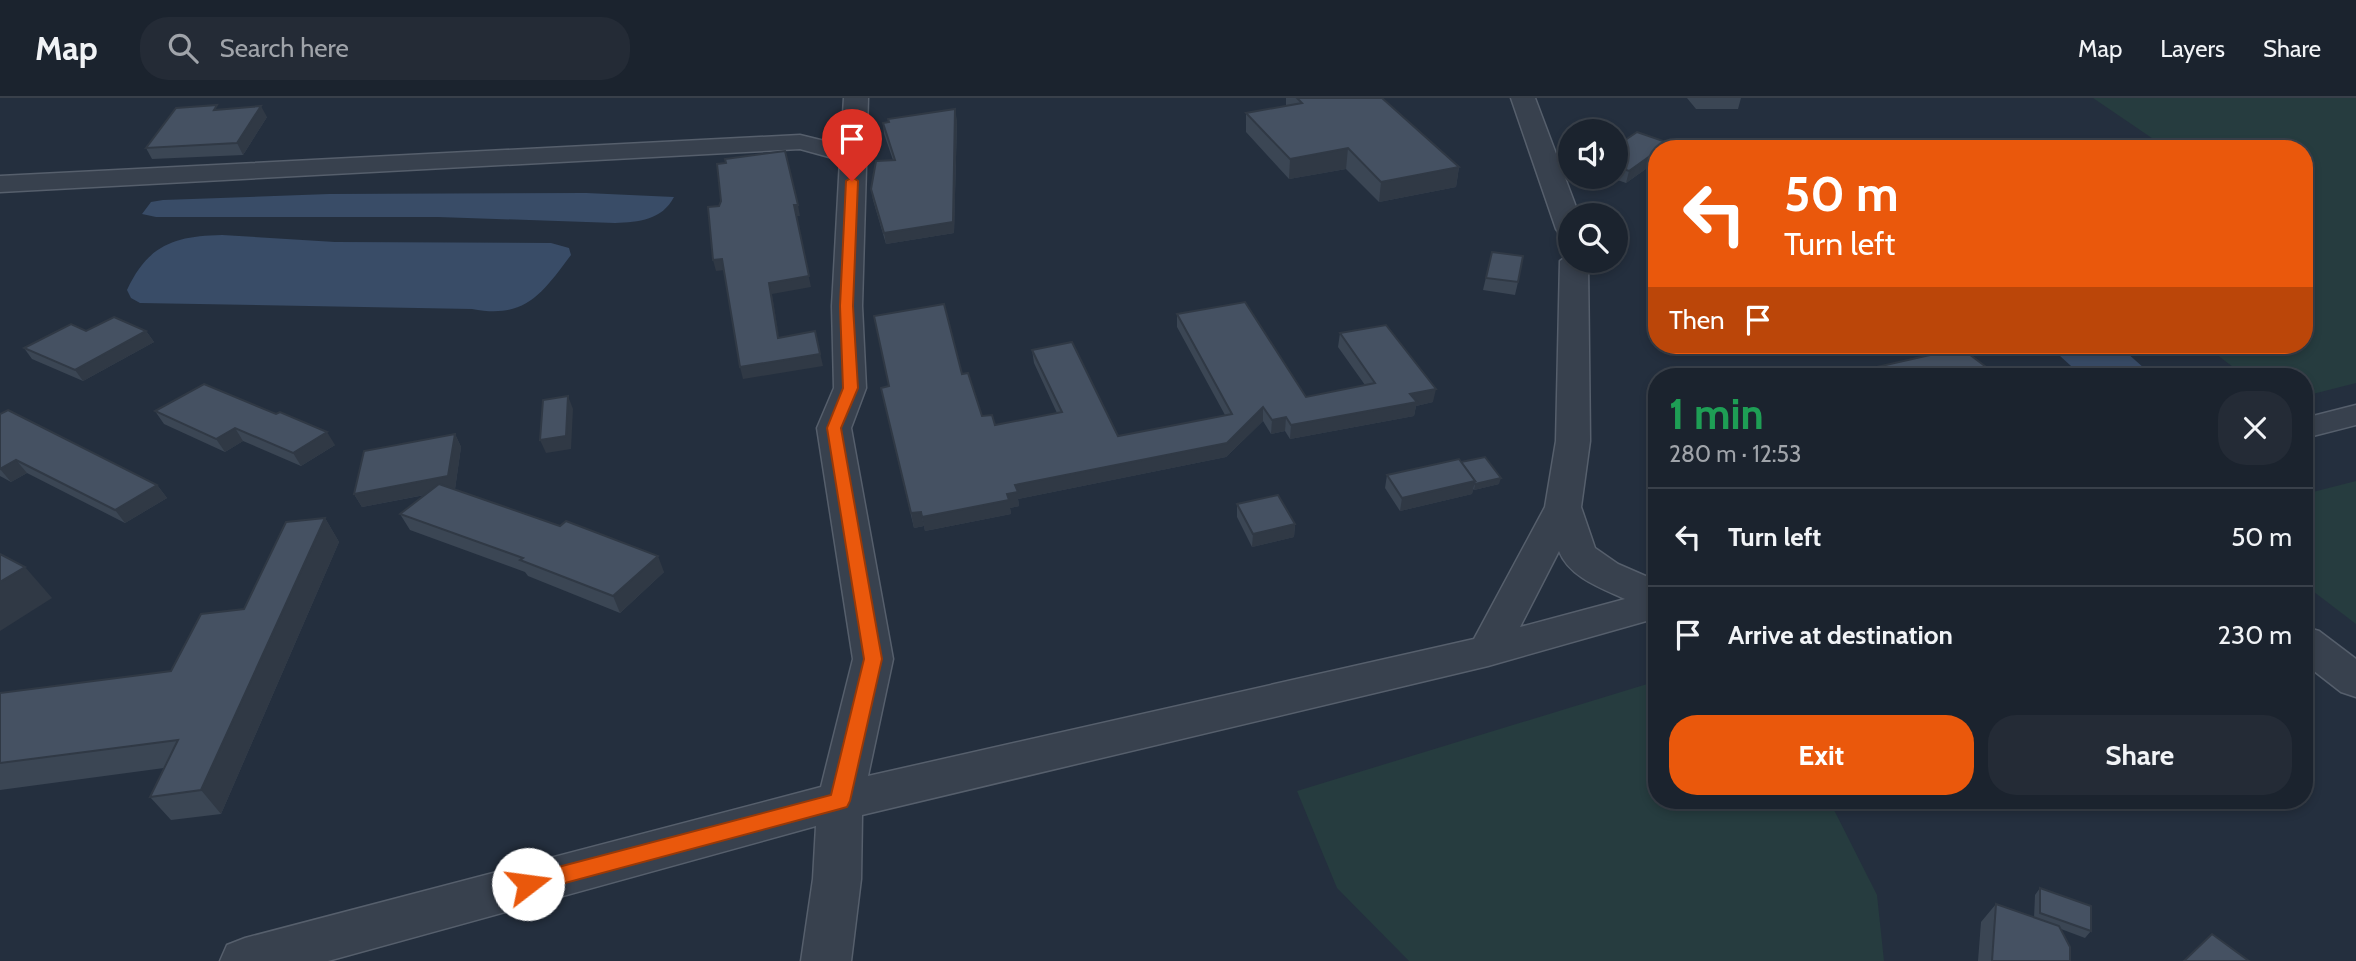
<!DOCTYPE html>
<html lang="en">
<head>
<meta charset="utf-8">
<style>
  :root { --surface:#1b232e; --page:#242b36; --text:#f1f3f6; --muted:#a0a4aa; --line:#39404a; --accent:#ea580c }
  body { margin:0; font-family:Cabin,sans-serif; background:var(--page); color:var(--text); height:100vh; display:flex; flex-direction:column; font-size:26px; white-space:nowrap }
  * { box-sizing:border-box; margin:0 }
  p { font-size:23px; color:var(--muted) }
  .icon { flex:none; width:38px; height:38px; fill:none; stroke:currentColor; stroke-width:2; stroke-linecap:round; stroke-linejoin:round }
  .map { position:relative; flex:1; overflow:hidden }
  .sheet { position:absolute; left:1648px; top:270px; width:665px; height:441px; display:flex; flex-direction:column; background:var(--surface); border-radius:28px; box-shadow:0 4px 10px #0003,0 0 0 2px var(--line) }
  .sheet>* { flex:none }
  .guide { position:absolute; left:1648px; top:42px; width:665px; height:214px; border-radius:28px; box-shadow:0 4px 10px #0003,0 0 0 2px var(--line); background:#ea580c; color:#fff; overflow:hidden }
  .buttons { position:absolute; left:1558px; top:21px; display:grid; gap:14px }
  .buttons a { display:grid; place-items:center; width:70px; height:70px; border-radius:50%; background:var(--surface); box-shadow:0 4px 10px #0003,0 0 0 2px var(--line); font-size:35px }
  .pin { position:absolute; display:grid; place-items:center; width:60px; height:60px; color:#fff; margin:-72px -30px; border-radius:50% 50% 50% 0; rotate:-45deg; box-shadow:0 0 7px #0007 }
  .pin .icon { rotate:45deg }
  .me { position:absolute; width:77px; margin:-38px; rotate:75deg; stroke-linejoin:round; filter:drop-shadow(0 0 5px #0008) }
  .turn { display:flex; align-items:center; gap:24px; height:147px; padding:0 21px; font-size:32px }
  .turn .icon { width:91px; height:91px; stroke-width:2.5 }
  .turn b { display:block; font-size:49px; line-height:60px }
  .then { display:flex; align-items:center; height:66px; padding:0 21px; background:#0003; gap:14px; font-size:26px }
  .round { display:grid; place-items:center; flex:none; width:74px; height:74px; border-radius:28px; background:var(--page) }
  .overview { display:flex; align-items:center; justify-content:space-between; height:119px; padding:0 21px }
  h1 { font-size:42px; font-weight:800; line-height:52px; color:#1e9e55 }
  .action { display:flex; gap:14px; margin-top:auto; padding:14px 21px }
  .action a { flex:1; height:80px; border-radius:28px; background:var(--accent); color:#fff; font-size:28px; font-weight:800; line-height:80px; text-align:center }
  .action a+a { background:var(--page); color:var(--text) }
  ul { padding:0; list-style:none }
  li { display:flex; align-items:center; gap:21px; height:98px; padding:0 21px; border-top:2px solid var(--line) }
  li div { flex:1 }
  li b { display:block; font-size:26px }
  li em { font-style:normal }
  header { display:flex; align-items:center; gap:42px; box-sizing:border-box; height:98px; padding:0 35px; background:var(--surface); border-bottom:2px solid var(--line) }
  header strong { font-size:33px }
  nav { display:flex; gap:38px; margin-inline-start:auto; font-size:24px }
  .search { width:490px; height:63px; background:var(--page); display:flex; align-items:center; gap:18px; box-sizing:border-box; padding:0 24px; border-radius:28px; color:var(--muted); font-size:26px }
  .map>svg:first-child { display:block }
  .green { fill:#263c3f }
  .water { fill:#394c67 }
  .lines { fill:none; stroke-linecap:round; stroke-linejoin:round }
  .street-casing { stroke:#565f6c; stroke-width:3 }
  .street { fill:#38414e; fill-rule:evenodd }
  .wall { fill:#3b4654 }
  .shaded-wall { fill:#303945 }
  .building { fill:#455162; stroke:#303945; stroke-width:2 }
  .route { fill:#ea580c; stroke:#983908; stroke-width:2 }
</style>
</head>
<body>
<header>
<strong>Map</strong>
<div class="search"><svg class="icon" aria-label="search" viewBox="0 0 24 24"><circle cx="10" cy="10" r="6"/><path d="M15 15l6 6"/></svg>Search here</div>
<nav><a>Map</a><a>Layers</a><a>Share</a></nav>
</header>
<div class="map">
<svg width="2356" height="863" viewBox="0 0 2356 863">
  <rect width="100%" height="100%" fill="#242f3e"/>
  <g class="green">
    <polygon points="2093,0 2356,0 2356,285 2305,298 2305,278 2245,278 2204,247 2305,247 2305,51 2168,51"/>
    <polygon points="2356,383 2356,526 2305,487 2305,396"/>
    <polygon points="1657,583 1657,702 1829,702 1877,797 1884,863 1409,863 1337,790 1297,693"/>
  </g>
  <g class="water">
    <path d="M586,95L674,99C662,122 639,124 615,125L438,119H156L142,116L151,104L163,102L329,96Z"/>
    <path d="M222,137L335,144L551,145L569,150L571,157C541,197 525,221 472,211L140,205L131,200L127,192C148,147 174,138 222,137Z"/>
    <polygon points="2048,247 2118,247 2153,278 2082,278"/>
  </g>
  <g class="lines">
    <defs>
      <g id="street">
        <path d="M844,0H868L862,208L866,290L851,330L893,561L868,678L1474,541L1545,409L1556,343L1560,163L1570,156V163H1588L1590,343L1581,409L1595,450L1618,466L1657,483V520L1488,568L862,717L861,781L851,863H801L813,781L816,728L328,863H220L227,847L245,840L821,689L853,561L817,330L834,290L832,208L840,62L800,51L0,94V78L800,37L841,47ZM1559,453C1569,479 1601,490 1625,501L1520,529Z"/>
        <polygon points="1511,0 1535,0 1579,117 1570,117 1570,139 1560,137 1556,131"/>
        <polygon points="2356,307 2356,327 2305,340 2305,320"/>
        <polygon points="2305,529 2319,533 2356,561 2356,599 2341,594 2305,566"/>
      </g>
    </defs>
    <use href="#street" class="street-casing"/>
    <use href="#street" class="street"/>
  </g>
  <g class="wall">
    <polygon points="1286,0 1382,0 1459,69 1456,89 1379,104 1346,71 1289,81 1246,34 1246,15 1286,8"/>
    <polygon points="1687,0 1741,0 1738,11 1696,11"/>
    <polygon points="220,12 267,19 243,57 152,61 146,50"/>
    <polygon points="888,21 957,22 954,135 886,146 873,102 871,91 893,62 884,36 883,25 889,24"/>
    <polygon points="1669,45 1667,51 1657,51 1657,63 1626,85 1609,79 1615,79 1615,49"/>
    <polygon points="1492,154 1518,184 1515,197 1483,192"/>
    <polygon points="1177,216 1306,299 1365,287 1338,249 1340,235 1433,304 1416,308 1414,318 1290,341 1285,333 1271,336 1263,323 1226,359 1018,401 1019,408 1010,410 1011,416 925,433 924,428 914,430 884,304 962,276 982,318 995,327 1057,315 1034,265 1032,252 1118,338 1225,317 1177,229"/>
    <polygon points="86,233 146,233 154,244 83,283 32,261 24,250"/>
    <polygon points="155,313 335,347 301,368 243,343 225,354 164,326"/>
    <polygon points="0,316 157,387 167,400 125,425 27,375 11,384 0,378"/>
    <polygon points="455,336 461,349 455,391 664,474 620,515 528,478 525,474 410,432 400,416 425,397 362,409 354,396"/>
    <polygon points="1461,364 1499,386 1474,392 1473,391 1472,396 1400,413 1385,390 1387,377"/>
    <polygon points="1237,406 1295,426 1294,439 1252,449 1237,419"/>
    <polygon points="325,420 339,444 221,716 171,722 150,699 164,670 0,692 0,595 171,573 244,511"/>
    <polygon points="2040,790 2091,833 2085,840 2061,831 2070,863 1978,863 1981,824 1996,806 2034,820 2035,797"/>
  </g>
  <g class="shaded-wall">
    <polygon points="261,8 267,19 243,57 237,45"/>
    <polygon points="955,11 957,22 954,135 886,146 884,135"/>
    <polygon points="1348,50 1346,71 1289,81 1290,61"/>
    <polygon points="1657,53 1657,63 1626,85 1629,73"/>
    <polygon points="1459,69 1456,89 1379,104 1381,84"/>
    <polygon points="794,107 798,107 800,118 796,118 811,189 772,196 781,251 769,185"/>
    <polygon points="722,161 725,172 716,173 713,162"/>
    <polygon points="146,233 154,244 83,283 75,272"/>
    <polygon points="815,233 823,268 743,281 740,269"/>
    <polygon points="1994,275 1992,278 1978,278"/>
    <polygon points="1436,291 1433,304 1416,308 1414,318 1290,341 1291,327 1410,296"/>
    <polygon points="568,298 573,311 571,351 546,355 540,342"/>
    <polygon points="1263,309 1263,323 1226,359 1018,401 1019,408 1010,410 1011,416 925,433 922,419 1007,396 1015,387"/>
    <polygon points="1286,319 1285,333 1271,336 1272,322"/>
    <polygon points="235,330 243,343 225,354 216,341"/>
    <polygon points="327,334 335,347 301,368 293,355"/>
    <polygon points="455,336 461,349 455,391 362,409 354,396"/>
    <polygon points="16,362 27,375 11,384 0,371"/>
    <polygon points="1501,380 1499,386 1474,392 1475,386"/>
    <polygon points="1475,383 1472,396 1400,413 1402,400"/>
    <polygon points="157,387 167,400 125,425 115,412"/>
    <polygon points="921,414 924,428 914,430 911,415"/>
    <polygon points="325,420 339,444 221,716 201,692"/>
    <polygon points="1295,426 1294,439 1252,449 1253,436"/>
    <polygon points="658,458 664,474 620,515 613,498"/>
    <polygon points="25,469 52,500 0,533 0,484"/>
  </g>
  <g class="building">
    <polygon points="1297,0 1382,0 1459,69 1381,84 1348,50 1290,61 1246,15 1302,5"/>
    <polygon points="217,7 214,12 261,8 237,45 146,50 176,10"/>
    <polygon points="955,11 953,124 884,135 871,91 876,63 895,62 883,25 889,24 888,21"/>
    <polygon points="1637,34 1669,45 1661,51 1657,51 1657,53 1629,73 1615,68 1615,49"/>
    <polygon points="785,53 798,107 794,107 809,178 769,185 778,240 815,233 820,256 740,269 722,161 713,162 708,109 719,108 721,103 717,66 726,65 725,61"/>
    <polygon points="1492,154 1523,158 1518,184 1486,180"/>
    <polygon points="1245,204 1306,299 1375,285 1340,235 1386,227 1436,291 1410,296 1417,304 1291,327 1286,319 1272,322 1263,309 1227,345 1015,387 1018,394 1007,396 1009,402 922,419 921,414 911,415 881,290 889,288 874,218 944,206 962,276 968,275 982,318 992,317 995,327 1062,314 1032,252 1072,244 1118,338 1232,316 1177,216"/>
    <polygon points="114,219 146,233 75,272 24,250 71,226 86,233"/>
    <polygon points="1961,250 1994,275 1978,278 1837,278"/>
    <polygon points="204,286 276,316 280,314 327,334 293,355 235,330 216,341 155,313"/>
    <polygon points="568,298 566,338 540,342 543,302"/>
    <polygon points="8,312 157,387 115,412 16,362 0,371 0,316"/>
    <polygon points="455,336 448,378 354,396 364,353"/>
    <polygon points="1485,359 1501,380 1475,386 1474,383 1475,383 1461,364"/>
    <polygon points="1459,361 1475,383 1402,400 1387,377"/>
    <polygon points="439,386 560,428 566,423 658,458 613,498 520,462 523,460 400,416"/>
    <polygon points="1278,397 1295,426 1253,436 1237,406"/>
    <polygon points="325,420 201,692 150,699 178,642 0,665 0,595 171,573 201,516 244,511 286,424"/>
    <polygon points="0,456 25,469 0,484"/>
    <polygon points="2040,790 2091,808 2091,833 2040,815"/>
    <polygon points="1996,806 2059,828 2070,849 2070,863 1992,863"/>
    <polygon points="2212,836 2249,863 2184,863"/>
  </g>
  <polygon class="route" points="852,79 858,83 853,208 858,290 841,330 882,561 850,703 847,709 840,711 528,795 521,792 518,786 521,779 528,777 831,697 864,561 827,330 843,290 840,208 846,83"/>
</svg>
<div class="buttons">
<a><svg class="icon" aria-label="sound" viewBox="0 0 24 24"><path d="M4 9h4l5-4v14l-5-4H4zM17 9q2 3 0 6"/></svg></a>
<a><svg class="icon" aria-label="search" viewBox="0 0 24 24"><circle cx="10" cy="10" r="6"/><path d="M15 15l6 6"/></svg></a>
</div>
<div class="pin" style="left:852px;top:83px;background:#d93025"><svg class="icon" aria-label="arrive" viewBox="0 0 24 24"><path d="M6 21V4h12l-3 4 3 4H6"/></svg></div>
<svg class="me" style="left:528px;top:786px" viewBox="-20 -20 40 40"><circle r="19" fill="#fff"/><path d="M0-13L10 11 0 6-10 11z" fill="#ea580c"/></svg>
<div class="guide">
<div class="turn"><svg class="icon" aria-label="left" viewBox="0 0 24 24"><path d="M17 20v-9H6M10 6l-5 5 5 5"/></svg><div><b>50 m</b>Turn left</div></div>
<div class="then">Then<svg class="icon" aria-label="arrive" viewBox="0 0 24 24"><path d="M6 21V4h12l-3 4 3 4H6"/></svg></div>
</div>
<section class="sheet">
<div class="overview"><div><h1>1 min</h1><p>280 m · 12:53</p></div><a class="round"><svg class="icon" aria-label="close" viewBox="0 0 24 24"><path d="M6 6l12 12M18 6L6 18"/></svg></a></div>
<ul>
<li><svg class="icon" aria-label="left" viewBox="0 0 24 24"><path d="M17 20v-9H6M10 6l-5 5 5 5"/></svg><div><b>Turn left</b></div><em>50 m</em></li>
<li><svg class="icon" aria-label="arrive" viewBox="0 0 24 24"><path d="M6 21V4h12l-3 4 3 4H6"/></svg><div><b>Arrive at destination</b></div><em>230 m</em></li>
</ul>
<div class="action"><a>Exit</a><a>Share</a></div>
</section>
</div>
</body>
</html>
